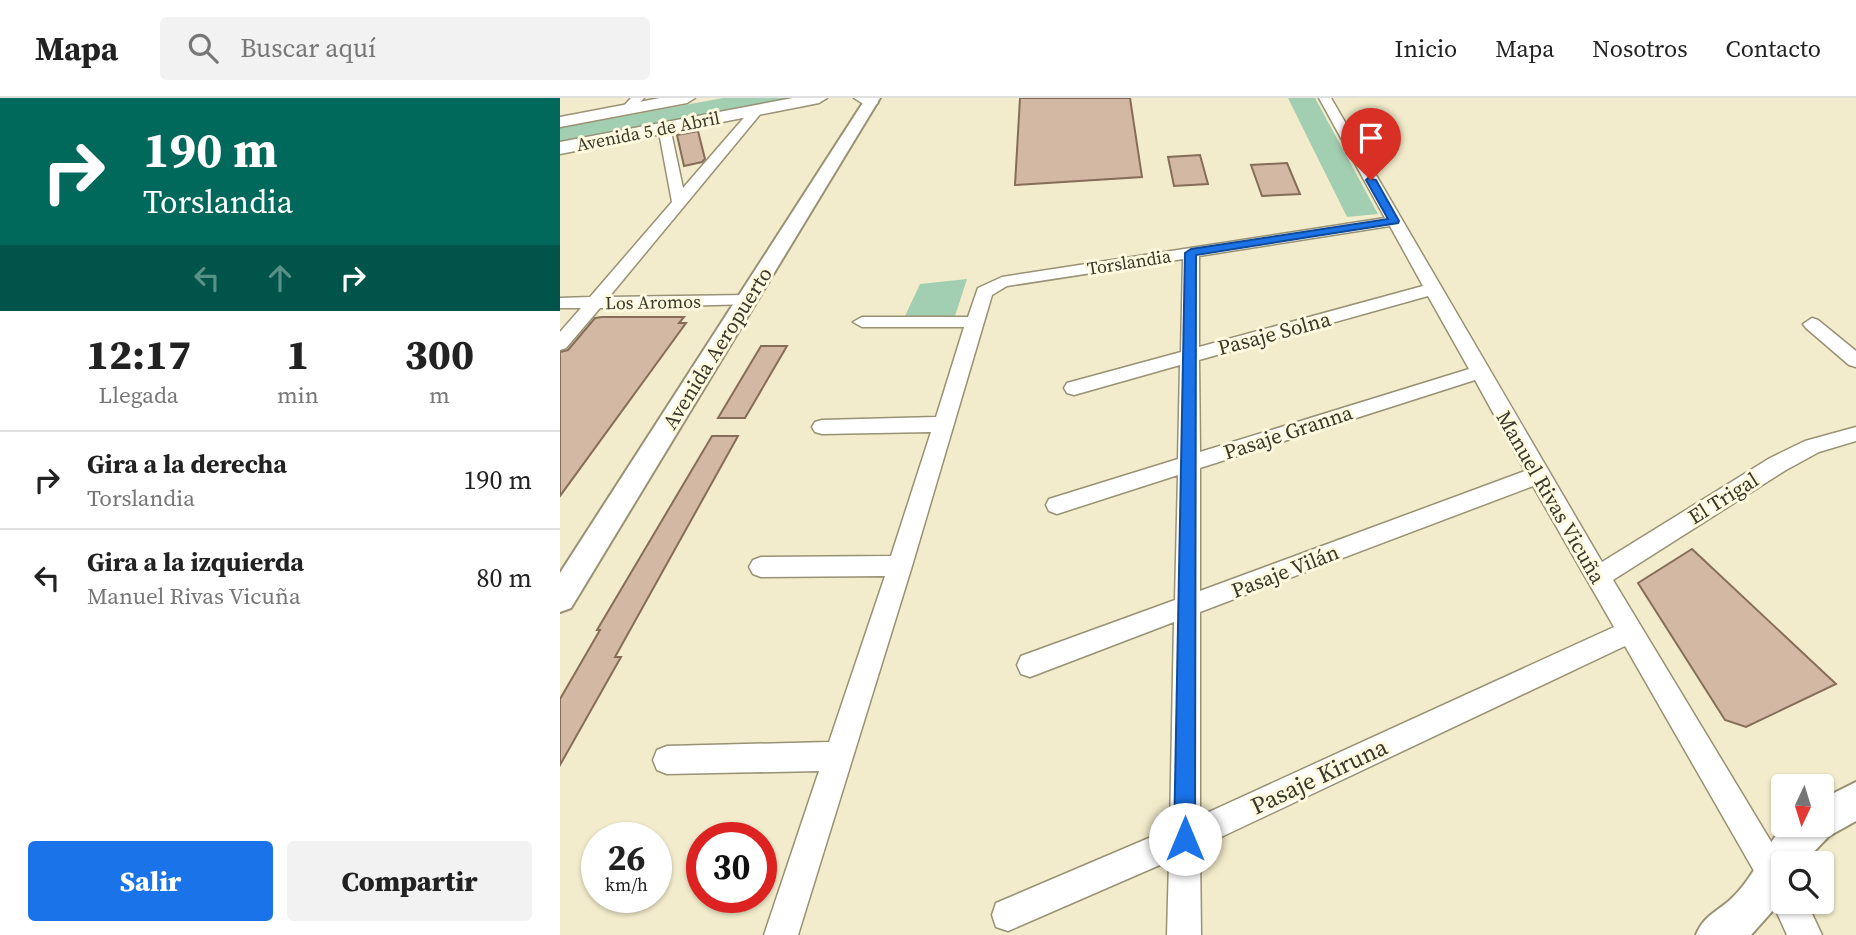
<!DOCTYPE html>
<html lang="es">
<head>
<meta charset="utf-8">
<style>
  :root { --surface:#fff; --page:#f2f2f2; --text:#222; --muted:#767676; --line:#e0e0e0; --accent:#1a73e8 }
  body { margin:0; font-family:"Source Serif 4",serif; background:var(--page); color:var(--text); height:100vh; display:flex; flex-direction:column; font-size:26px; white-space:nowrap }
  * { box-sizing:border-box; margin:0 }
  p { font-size:23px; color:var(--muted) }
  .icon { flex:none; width:38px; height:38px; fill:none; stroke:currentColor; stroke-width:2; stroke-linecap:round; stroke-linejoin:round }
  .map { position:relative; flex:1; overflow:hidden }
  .sheet { display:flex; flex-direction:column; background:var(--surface); width:560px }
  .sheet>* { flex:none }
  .top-card { background:#00695c; color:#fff; overflow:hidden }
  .needle { width:46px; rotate:184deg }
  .buttons { position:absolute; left:1211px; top:676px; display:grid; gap:14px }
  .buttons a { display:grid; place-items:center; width:63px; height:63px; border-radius:7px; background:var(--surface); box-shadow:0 2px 5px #0004; font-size:35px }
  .speed { position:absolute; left:21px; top:724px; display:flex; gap:14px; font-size:35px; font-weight:700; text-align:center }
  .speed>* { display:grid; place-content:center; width:91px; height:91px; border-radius:50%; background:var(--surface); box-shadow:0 2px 5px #0004; line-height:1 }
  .speed small { font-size:18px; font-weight:400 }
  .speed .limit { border:10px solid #d22; background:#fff; color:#111 }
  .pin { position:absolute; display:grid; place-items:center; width:60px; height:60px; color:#fff; margin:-72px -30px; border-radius:50% 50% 50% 0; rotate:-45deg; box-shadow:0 0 7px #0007 }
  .pin .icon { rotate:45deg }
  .me { position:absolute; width:77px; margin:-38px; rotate:0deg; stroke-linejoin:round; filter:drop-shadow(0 0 5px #0008) }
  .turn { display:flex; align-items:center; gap:24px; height:147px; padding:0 28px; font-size:32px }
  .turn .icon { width:91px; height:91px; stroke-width:2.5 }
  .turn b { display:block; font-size:49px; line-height:60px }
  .lanes { display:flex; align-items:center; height:66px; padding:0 28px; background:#0003; justify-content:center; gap:35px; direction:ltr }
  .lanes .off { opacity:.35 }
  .eta { display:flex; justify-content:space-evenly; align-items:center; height:119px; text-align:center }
  .eta b { font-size:42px; font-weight:800; line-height:49px }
  .action { display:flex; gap:14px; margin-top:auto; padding:14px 28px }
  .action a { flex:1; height:80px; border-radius:7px; background:var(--accent); color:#fff; font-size:28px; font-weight:800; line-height:80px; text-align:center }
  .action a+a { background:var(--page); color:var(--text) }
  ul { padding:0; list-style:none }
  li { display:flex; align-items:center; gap:21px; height:98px; padding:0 28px; border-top:2px solid var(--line) }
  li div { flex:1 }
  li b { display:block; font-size:26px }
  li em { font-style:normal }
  header { display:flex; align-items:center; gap:42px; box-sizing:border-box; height:98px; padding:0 35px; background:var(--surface); border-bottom:2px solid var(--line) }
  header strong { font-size:33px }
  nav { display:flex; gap:38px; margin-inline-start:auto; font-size:24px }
  .search { width:490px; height:63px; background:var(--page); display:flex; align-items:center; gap:18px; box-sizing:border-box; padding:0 24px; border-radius:7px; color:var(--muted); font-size:26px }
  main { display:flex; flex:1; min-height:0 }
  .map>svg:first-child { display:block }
  .green { fill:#a2ceb2 }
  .building { fill:#d3b8a3; stroke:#866d5a; stroke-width:2 }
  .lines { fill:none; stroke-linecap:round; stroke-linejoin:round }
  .minor-casing { stroke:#989173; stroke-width:3 }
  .tertiary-casing { stroke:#989173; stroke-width:4 }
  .secondary-casing { stroke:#989173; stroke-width:3 }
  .minor { fill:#fff; fill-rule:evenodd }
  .tertiary { fill:#fff; fill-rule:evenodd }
  .secondary { fill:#fff; fill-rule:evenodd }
  .route { fill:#1a73e8; stroke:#114b97; stroke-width:2 }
  .labels { text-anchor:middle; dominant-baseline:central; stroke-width:6; stroke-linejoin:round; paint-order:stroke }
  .far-street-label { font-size:18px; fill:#3a382b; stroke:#fff9df }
  .street-label { font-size:21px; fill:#3a382b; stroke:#fff9df }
  .near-street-label { font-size:24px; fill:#3a382b; stroke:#fff9df }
</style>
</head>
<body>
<header>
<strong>Mapa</strong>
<div class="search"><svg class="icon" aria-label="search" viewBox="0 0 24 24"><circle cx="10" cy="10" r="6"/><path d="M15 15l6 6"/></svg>Buscar aquí</div>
<nav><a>Inicio</a><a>Mapa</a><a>Nosotros</a><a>Contacto</a></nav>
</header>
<main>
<section class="sheet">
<div class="top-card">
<div class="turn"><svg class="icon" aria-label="right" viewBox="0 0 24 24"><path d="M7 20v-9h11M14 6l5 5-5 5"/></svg><div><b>190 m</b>Torslandia</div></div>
<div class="lanes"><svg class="icon off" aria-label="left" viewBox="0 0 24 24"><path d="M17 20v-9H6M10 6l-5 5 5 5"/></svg><svg class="icon off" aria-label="ahead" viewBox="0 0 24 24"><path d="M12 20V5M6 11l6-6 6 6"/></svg><svg class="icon" aria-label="right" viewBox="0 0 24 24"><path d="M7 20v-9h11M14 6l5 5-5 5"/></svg></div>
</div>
<div class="eta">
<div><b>12:17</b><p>Llegada</p></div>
<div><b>1</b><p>min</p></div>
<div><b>300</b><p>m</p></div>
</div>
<ul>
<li><svg class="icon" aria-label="right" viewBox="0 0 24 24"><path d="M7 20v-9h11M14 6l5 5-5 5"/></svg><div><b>Gira a la derecha</b><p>Torslandia</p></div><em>190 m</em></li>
<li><svg class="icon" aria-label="left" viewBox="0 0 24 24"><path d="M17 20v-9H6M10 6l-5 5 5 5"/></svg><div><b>Gira a la izquierda</b><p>Manuel Rivas Vicuña</p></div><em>80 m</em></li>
</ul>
<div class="action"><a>Salir</a><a>Compartir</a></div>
</section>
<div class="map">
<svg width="1296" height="837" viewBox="0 0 1296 837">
  <rect width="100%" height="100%" fill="#f3eccc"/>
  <g class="green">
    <polygon points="163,0 241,0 0,46 0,30"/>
    <polygon points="728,0 755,0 818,116 787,119"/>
    <polygon points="407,181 395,218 345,218 360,186"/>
  </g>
  <g class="building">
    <polygon points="460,0 570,0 582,79 455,87"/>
    <polygon points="138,33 145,61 142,64 124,68 117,37"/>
    <polygon points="640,57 648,86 614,88 608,59"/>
    <polygon points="727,65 740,96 702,98 691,67"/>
    <polygon points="42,219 124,219 119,225 126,225 0,398 0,254 8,252 35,220"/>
    <polygon points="201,248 227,248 185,320 158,320"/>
    <polygon points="152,338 178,338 55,559 61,559 0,667 0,601 40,532 37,532"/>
    <polygon points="1132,451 1276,586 1186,629 1165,622 1078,485"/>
  </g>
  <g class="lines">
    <defs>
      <g id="minor">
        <polygon points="71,0 84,0 71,14 63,14 61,11"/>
        <path d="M759,0H771L1042,464L1210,360L1245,343L1296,329V343L1259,354L1226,372L1053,482L1224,765L1223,803H1246L1262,837H1227L1213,806L1065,548L640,749L641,837H607L609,763L448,833L436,829L432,817L436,805L610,731L614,524L470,579L461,576L457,567L461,558L615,502L618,377L497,416L489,413L486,407L489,401L618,361L620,267L514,297L507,295L504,290L507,285L621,254L623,161L447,188L432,197L352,468L238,837H204L259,673L107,676L97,672L93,662L97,652L107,648L269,644L325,478L201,479L193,476L189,469L193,462L201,459L331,458L371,334L262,336L255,334L252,329L255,324L262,322L376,319L404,229H302L293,224L302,219H408L418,190L442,179L825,120ZM830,128L863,188L639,249V158ZM868,198L909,271L640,354L639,262ZM915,282L965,373L640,493V370ZM973,388L1054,529L640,718V514Z"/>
        <polygon points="198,7 202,8 202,14 49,199 187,197 193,198 196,202 193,206 40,210 6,250 0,252 0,234 21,210 0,210 0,200 30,199 112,104 98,29 99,26 109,26 110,29 123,90 194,8"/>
        <polygon points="1252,220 1258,222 1296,253 1296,269 1289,267 1246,230 1243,226"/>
      </g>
      <g id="tertiary">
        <polygon points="306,0 320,0 11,510 0,514 0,475"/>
        <path d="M1296,684V723L1269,738L1243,765H1223V801L1191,837H1136C1144,818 1155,815 1170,802C1194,780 1204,750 1225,726H1262V701Z"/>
      </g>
      <g id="secondary">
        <polygon points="100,0 135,0 127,5 0,29 0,19"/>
        <polygon points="233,0 267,0 259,5 0,56 0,44"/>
        <polygon points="294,0 314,0 318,5 310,10"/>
      </g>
    </defs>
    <use href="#minor" class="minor-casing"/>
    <use href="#tertiary" class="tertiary-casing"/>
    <use href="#secondary" class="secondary-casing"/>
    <use href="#minor" class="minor"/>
    <use href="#tertiary" class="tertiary"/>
    <use href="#secondary" class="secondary"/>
  </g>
  <polygon class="route" points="808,80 816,82 839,123 838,125 636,157 635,741 632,748 625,752 617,748 614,741 625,155 631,151 828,121 806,82"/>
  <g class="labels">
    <g class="far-street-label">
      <text transform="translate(88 33) rotate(-11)">Avenida 5 de Abril</text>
      <text transform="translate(569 164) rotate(-9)">Torslandia</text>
      <text transform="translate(93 204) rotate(-1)">Los Aromos</text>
    </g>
    <g class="street-label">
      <text transform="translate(714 235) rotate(-15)">Pasaje Solna</text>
      <text transform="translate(157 250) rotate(-58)">Avenida Aeropuerto</text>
      <text transform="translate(728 334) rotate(-18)">Pasaje Granna</text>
      <text transform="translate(991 399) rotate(60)">Manuel Rivas Vicuña</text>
      <text transform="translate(1163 400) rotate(-32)">El Trigal</text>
      <text transform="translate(725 473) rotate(-21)">Pasaje Vilán</text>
    </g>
    <g class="near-street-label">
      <text transform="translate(759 678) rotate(-25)">Pasaje Kiruna</text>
    </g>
  </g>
</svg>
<div class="buttons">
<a><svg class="needle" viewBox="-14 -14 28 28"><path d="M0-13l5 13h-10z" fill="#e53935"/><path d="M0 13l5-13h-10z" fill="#767676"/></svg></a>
<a><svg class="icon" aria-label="search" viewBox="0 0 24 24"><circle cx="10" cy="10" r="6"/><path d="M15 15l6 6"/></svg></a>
</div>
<div class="speed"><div>26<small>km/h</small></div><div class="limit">30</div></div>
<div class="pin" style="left:811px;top:82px;background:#d93025"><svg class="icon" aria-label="arrive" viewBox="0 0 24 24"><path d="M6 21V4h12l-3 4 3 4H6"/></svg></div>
<svg class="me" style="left:625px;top:741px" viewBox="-20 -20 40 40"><circle r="19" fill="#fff"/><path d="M0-13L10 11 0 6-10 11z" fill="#1a73e8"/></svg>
</div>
</main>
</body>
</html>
